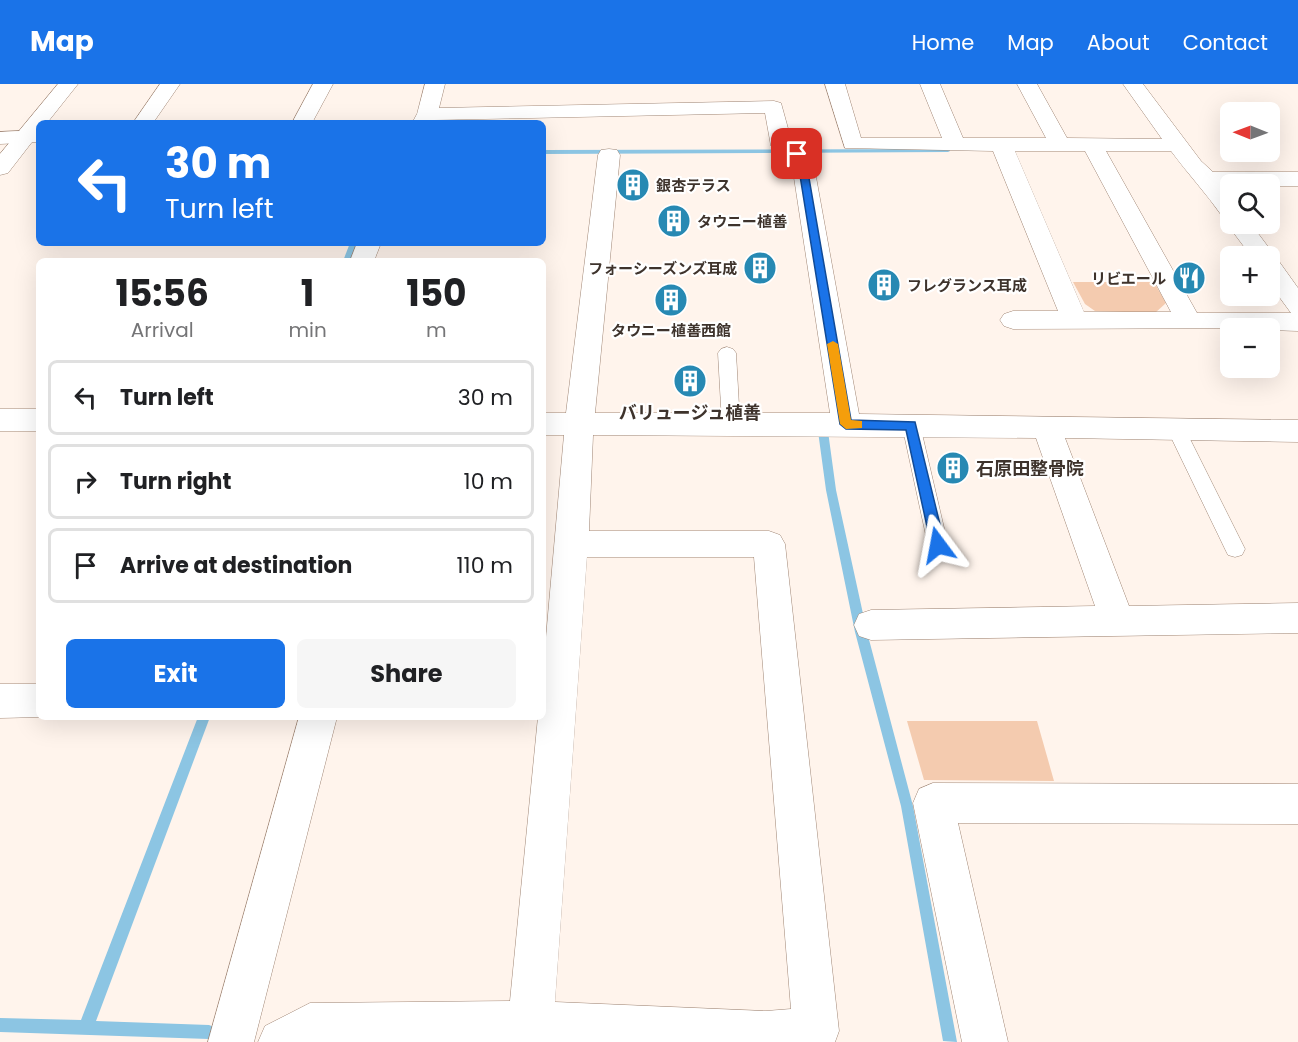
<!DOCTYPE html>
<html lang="en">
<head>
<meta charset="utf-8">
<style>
  :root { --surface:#fff; --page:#f6f6f6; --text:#202124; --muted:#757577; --line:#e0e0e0; --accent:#1a73e8 }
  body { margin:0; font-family:Poppins,"Noto Sans JP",sans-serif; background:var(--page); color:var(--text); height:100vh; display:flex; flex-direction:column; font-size:22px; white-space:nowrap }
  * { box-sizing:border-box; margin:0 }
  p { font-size:20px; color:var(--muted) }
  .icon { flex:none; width:33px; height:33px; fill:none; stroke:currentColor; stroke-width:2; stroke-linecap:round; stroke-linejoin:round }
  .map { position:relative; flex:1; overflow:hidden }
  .panel { position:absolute; left:36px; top:174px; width:510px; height:462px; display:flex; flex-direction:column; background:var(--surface); border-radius:9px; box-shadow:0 6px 24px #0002 }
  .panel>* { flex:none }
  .banner { position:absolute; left:36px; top:36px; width:510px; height:126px; border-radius:9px; box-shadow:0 6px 24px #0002; background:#1a73e8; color:#fff; overflow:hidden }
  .needle { width:39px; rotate:271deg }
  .controls { position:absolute; left:1220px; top:18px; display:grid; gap:12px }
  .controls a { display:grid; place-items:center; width:60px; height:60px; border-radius:9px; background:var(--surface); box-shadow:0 6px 24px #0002; font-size:30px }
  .pin { position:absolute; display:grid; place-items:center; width:51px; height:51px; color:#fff; margin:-26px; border-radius:12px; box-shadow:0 3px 9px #0006 }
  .me { position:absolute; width:66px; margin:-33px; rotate:347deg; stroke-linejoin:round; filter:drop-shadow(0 0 4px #0008) }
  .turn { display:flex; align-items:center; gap:21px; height:126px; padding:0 30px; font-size:27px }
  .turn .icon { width:78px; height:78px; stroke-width:2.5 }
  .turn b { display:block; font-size:42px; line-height:51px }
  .eta { display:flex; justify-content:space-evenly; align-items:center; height:102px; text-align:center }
  .eta b { font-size:36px; font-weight:700; line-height:42px }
  .primary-button { display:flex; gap:12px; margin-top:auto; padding:12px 30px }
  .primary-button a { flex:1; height:69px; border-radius:9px; background:var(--accent); color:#fff; font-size:24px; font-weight:700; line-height:69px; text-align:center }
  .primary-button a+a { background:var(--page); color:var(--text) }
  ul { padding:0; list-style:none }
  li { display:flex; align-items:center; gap:18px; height:75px; margin:0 12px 9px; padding:0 18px; border:3px solid var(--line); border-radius:9px }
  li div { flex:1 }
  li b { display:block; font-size:22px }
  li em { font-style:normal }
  header { display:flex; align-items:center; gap:36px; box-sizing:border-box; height:84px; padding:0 30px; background:var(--accent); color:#fff }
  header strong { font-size:28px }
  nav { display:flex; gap:33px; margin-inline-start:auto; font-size:21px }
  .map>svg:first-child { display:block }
  .green { fill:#f4cbaf }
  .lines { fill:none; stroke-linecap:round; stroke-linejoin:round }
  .stream { fill:#8cc5e3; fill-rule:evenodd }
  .service-casing { stroke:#a08675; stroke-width:1 }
  .minor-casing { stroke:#a08675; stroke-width:1 }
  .tertiary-casing { stroke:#a08675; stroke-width:1 }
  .service { fill:#fff; fill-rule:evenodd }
  .minor { fill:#fff; fill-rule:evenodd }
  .tertiary { fill:#fff; fill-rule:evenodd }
  .route { fill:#1a73e8; stroke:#114b97; stroke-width:1.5 }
  .slow { fill:#f59e0b }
  .labels { text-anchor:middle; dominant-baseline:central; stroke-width:4.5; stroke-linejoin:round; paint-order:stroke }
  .far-poi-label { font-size:15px; font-weight:bold; fill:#3e332c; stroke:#fff; text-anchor:start }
  .poi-label { font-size:18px; font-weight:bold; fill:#3e332c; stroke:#fff }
</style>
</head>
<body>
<header>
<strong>Map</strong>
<nav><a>Home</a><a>Map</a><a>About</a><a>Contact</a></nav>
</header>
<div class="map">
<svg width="1298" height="958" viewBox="0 0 1298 958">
  <rect width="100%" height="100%" fill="#fff4ec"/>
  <g class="green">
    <polygon points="1073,198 1154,198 1166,219 1155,229 1095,227 1085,220"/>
    <polygon points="907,637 1037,637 1054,697 924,696"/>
  </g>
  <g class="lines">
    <g class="stream">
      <polygon points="950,65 950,67 948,68 543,70 543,66"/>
      <polygon points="350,159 358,159 351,177 343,177"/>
      <polygon points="822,337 827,340 836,406 867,548 913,722 957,958 943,957 901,722 855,548 826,406 817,340"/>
      <polygon points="198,633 210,633 96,937 209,941 214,943 216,948 214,953 209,955 0,948 0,934 81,936"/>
    </g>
    <defs>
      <g id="service">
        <polygon points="727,263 733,265 736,269 740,340 738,345 731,347 724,345 722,340 718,269 721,265"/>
        <polygon points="911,334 918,336 920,341 948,461 945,467 938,469 931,467 928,461 902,341 904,336"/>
        <polygon points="1176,338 1183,340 1185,345 1245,465 1242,471 1235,473 1228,471 1225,465 1167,345 1169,340"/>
      </g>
      <g id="minor">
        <polygon points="58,0 78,0 47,39 39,39 39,49 8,89 0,91 0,70"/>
        <polygon points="160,0 180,0 153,39 133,39"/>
        <polygon points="313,0 333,0 312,39 292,39"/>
        <path d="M425,0H445L439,24L774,17L781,19L792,59L809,66L812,71L859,330L1298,336V358L1065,354L1129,522L1298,519V549L871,556L859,552L854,541L859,530L871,526L1095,522L1036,354L593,351L589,447H769L780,451L785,460L839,947L835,958H258L265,942L310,919L510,917L538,633H543V587L564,351H543V329H566L598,71L601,66L609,65L617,66L620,71L595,329H830L791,74L775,66L771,62L765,29L434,36L432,39H412L417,30ZM587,473H754L791,925L766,927L555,918Z"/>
        <path d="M825,0H845L861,54H942L920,0H940L963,54H1046L1017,0H1037L1067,54L1162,55L1123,0H1143L1201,77L1213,88H1298V102H1223L1230,111V134L1222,132C1206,109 1188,90 1171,67H1106L1197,229H1291L1269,199V172H1251L1227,140L1230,136V140H1251L1275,172L1273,175L1278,176L1298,204V247L1269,246V244L1013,245L1004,242L1000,236L1004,230L1013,227H1058L993,67L845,64ZM1015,67H1085L1171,228H1084Z"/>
        <polygon points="357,159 381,159 374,177 350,177"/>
        <rect x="0" y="325" width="39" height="22"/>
        <polygon points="0,600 39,600 39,633 42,633 0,634"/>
        <polygon points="299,633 337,633 254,958 208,958"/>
        <polygon points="933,699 1298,700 1298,740 958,739 1008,958 962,958 913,719 919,705"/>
      </g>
      <polygon id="tertiary" points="39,46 39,58 0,60 0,48"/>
    </defs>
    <use href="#service" class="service-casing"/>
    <use href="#minor" class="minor-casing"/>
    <use href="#tertiary" class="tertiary-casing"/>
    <use href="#service" class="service"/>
    <use href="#minor" class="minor"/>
    <use href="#tertiary" class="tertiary"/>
  </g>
  <polygon class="route" points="797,67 805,71 851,336 915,338 945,461 943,465 933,465 931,461 906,346 846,345 840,340 797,73 793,70"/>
  <polygon class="slow" points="833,257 838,260 851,336 862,337 862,344 846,345 840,340 827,260"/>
  <defs>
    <symbol id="building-disc" viewBox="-11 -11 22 22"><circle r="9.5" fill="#2789b3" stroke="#fff"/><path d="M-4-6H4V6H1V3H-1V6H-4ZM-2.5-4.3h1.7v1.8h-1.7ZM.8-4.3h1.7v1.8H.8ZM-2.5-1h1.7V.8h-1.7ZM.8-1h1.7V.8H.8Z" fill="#fff"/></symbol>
    <symbol id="restaurant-disc" viewBox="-11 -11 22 22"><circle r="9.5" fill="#2789b3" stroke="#fff"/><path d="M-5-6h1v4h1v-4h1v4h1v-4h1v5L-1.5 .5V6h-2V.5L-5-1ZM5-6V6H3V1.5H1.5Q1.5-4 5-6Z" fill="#fff"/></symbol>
  </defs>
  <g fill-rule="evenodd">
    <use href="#building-disc" x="614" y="82" width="38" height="38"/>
    <use href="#building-disc" x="655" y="118" width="38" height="38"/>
    <use href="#building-disc" x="741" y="165" width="38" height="38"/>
    <use href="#restaurant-disc" x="1170" y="175" width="38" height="38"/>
    <use href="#building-disc" x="865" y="182" width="38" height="38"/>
    <use href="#building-disc" x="652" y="197" width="38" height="38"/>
    <use href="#building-disc" x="671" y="278" width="38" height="38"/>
    <use href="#building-disc" x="934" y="365" width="38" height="38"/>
  </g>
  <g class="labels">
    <g class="far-poi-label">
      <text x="656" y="101">銀杏テラス</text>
      <text x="697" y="137">タウニー植善</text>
      <text x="737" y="184" text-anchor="end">フォーシーズンズ耳成</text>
      <text x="1166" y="194" text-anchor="end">リビエール</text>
      <text x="907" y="201">フレグランス耳成</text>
      <text x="671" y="246" text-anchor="middle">タウニー植善西館</text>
    </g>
    <g class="poi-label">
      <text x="690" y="328">バリュージュ植善</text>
      <text x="976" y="384" text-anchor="start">石原田整骨院</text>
    </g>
  </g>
</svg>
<div class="controls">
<a><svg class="needle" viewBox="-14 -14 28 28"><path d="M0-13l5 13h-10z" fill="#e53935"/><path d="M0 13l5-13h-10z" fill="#757577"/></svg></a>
<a><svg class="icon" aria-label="search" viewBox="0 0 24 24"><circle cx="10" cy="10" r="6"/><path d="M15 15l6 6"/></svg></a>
<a>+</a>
<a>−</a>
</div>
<div class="pin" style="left:797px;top:70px;background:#d93025"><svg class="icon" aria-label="arrive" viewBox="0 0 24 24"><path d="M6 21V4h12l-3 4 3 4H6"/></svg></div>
<svg class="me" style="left:938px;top:461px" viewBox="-20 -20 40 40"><path d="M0-17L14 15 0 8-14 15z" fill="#1a73e8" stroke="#fff" stroke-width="4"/></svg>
<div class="banner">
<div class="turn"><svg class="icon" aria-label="left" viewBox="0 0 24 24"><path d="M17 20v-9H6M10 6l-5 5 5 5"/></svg><div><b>30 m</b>Turn left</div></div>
</div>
<section class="panel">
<div class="eta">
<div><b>15:56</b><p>Arrival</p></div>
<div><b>1</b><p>min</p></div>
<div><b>150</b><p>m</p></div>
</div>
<ul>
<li><svg class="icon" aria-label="left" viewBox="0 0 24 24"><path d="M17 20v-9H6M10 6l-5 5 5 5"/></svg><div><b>Turn left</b></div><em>30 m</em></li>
<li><svg class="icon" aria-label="right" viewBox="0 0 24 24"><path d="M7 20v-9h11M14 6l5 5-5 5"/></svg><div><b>Turn right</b></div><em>10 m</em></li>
<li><svg class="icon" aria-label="arrive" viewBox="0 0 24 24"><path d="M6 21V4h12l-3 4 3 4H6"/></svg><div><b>Arrive at destination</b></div><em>110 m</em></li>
</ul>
<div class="primary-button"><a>Exit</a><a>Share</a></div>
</section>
</div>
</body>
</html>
